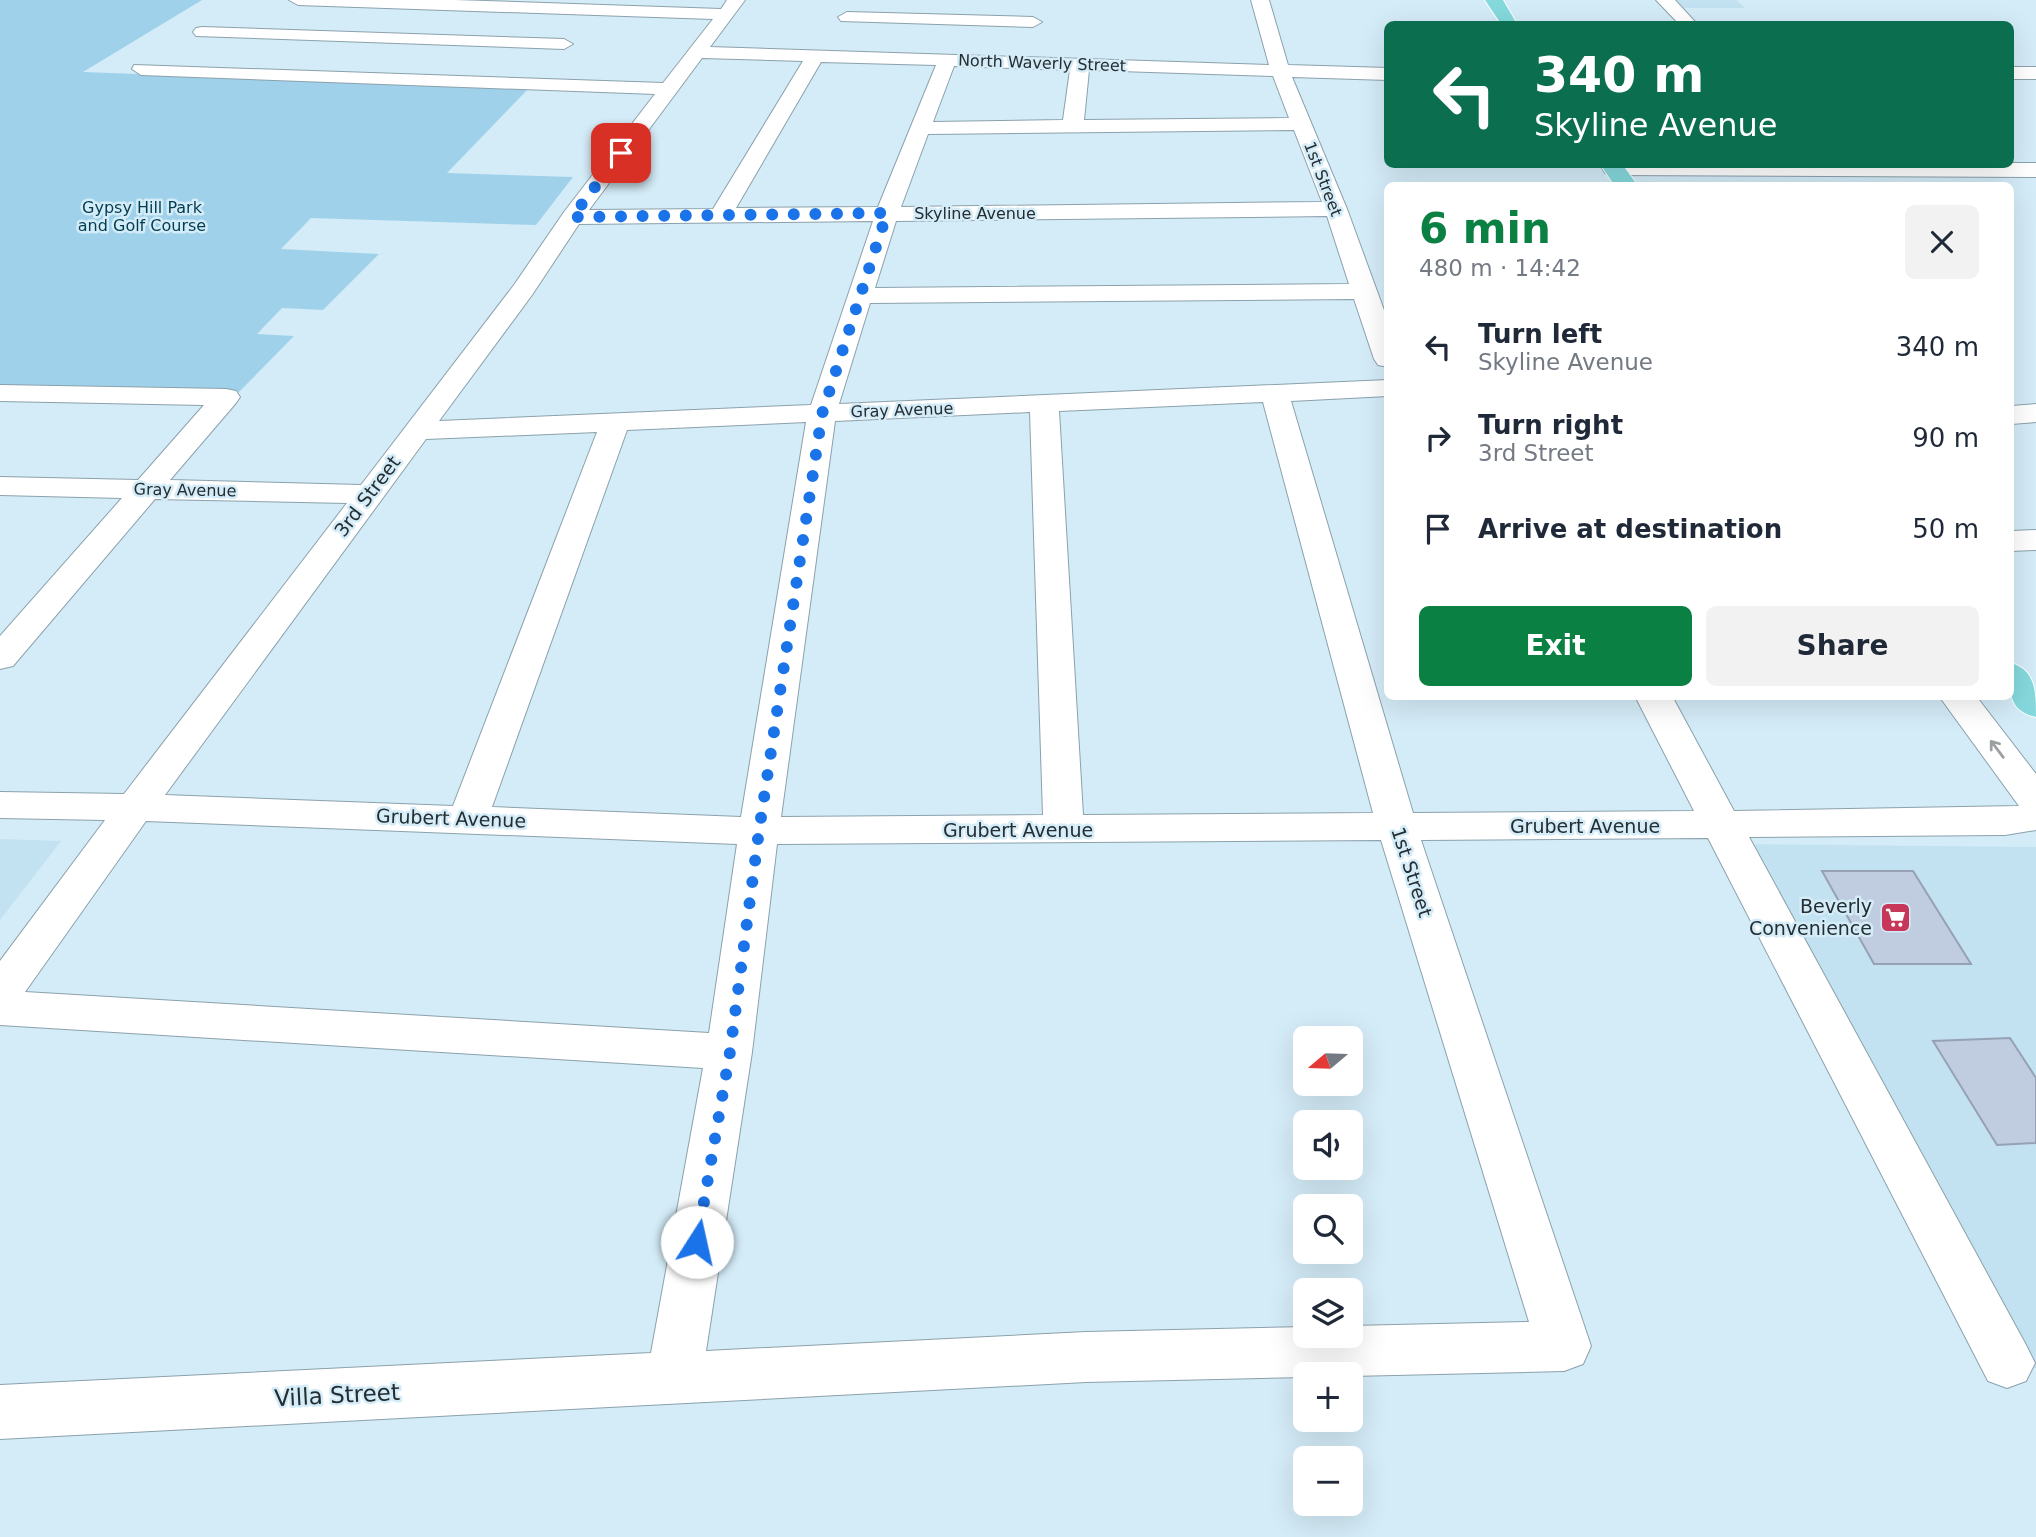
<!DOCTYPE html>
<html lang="en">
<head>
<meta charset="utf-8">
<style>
  :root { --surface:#fff; --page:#f2f2f3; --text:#1f2937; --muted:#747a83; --accent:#0b8043 }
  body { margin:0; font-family:"DejaVu Sans",sans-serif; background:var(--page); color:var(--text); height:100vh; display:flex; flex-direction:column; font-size:26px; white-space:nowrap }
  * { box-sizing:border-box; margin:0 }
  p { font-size:23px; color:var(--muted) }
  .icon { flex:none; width:38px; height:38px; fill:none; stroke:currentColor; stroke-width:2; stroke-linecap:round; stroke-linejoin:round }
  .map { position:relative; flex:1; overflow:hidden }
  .side { position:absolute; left:1384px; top:182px; width:630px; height:518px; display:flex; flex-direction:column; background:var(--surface); border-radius:10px; box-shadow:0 7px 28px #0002 }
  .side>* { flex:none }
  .banner { position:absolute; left:1384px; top:21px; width:630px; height:147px; border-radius:10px; box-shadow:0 7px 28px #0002; background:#0b6e4f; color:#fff; overflow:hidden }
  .needle { width:46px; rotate:251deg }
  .buttons { position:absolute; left:1293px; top:1026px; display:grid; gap:14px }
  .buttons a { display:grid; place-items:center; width:70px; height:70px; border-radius:10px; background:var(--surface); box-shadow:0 7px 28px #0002; font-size:35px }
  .pin { position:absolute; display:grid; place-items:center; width:60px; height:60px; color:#fff; margin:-30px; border-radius:14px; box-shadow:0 4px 10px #0006 }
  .me { position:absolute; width:77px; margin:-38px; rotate:10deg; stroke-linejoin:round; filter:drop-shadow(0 0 5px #0008) }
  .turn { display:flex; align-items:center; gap:24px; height:147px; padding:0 35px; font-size:32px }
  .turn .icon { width:91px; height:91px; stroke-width:2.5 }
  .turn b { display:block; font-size:49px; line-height:60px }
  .round { display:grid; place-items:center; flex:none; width:74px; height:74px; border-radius:10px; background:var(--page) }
  .summary { display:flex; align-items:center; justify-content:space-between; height:119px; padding:0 35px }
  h1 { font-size:42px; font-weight:700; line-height:52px; color:var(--accent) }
  .primary-button { display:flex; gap:14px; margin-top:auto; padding:14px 35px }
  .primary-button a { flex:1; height:80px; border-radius:10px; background:var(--accent); color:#fff; font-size:28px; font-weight:700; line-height:80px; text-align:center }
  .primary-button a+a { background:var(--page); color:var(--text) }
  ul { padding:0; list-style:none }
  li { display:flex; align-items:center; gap:21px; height:91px; padding:0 35px }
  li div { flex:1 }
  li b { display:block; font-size:26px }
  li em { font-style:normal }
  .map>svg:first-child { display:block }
  .built { fill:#c2e1f1 }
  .green { fill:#9fd2ea }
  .building { fill:#c0cde0; stroke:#96a2b4; stroke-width:2 }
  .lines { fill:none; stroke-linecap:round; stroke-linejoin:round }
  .minor-casing { stroke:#8ba1ac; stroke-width:2 }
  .major-casing { stroke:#fff; stroke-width:2 }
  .minor { fill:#fff; fill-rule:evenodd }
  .major { fill:#85d9dd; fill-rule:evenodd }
  .oneway { stroke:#9ca0a2 }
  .route { stroke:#1a73e8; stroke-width:12; stroke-dasharray:0 21.6 }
  .labels { text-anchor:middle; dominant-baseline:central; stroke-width:5; stroke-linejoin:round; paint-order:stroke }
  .far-street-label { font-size:16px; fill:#242d31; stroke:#d4ecf8 }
  .far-park-label { font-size:16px; fill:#013c51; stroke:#d4ecf8 }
  .street-label { font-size:19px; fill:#242d31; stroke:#d4ecf8 }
  .poi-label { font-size:19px; fill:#242d31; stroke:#d4ecf8; text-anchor:end }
  .near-street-label { font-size:23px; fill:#242d31; stroke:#d4ecf8 }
</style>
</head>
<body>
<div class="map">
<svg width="2036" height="1537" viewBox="0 0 2036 1537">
  <rect width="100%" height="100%" fill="#d4ecf8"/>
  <g class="built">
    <polygon points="1675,0 1736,0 1745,8 1683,8"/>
    <polygon points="0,839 61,841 0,920"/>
    <polygon points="1738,844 2036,847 2036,1368 2022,1368"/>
  </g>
  <polygon class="green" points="0,0 202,0 83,72 529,88 447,173 573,177 536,225 311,218 281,249 379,254 323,310 282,308 257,334 294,336 237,394 0,390"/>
  <g class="building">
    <polygon points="1822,871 1913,871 1971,964 1874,964"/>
    <polygon points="2010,1038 2036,1078 2036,1143 1997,1145 1933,1041"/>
  </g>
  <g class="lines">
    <defs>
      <g id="minor">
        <path d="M289,0H455L721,9L727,0H745L710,47L1269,65L1251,0H1269L1288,65L1388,68V80L1292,77L1347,209L1388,321V367L1378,365L1374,359L1354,299L870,303L839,404L1388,380V396L1291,401L1413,813L1694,811L1635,696H1672L1734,811L2019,806L1939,696H1976L2036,774V830L2005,835L1749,837L2026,1345L2035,1363L2026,1381L2007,1388L1988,1381L1708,838L1421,840L1591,1346L1583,1364L1564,1371L1351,1376V1374H1306V1377L1086,1382L0,1439V1385L651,1353L703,1068L0,1025V961L105,820L0,818V792L124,794L347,503L155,499L13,666L0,669V636L122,498L0,495V477L138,480L204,405L0,401V385L226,389L236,391L240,397L236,403L170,480L361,485L514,285L564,212L655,94L141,75L132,69L134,65L663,83L713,19L298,5ZM702,58L803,61L713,209L589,210ZM821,62L936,65L878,207L736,208ZM954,66L1070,70L1063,120L933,122ZM1089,70L1273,76L1289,118L1084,120ZM1294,130L1322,202L901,207L928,134ZM1327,216L1349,284L875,288L896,221ZM873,221L811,405L439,421L532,295L579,224ZM1263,402L1373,813L1083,815L1059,411ZM1030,412L1043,815L781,817L835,421ZM806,422L741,817L492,807L627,430ZM597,432L453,806L165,795L426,439ZM146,821L737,844L709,1033L25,992ZM1381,840L1529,1322L1351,1326V1335H1306V1327L1086,1332L706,1351L752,1052L777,844Z"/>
        <polygon points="1656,0 1675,0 1697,24 1679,24"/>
        <polygon points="847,12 1033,17 1042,22 1033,27 841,21 838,17"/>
        <polygon points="202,27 564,39 573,44 564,49 196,36 193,32 196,28"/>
        <rect x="2011" y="67" width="25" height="12"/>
        <polygon points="2011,163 2036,163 2036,177 1613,175 1605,173 1602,168 1605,164"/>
        <polygon points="2036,404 2036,422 2011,424 2011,406"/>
        <polygon points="2036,530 2036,550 2011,551 2011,531"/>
      </g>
      <g id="major">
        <polygon points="1485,0 1503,0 1517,24 1501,24"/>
        <polygon points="1600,164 1622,164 1638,186 1615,186"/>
        <path d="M2011,663C2036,670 2036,693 2036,717C2006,710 2010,689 2011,663Z"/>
      </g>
    </defs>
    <use href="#minor" class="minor-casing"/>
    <use href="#major" class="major-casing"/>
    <use href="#minor" class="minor"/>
    <use href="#major" class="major"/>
  </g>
  <defs><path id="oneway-shaft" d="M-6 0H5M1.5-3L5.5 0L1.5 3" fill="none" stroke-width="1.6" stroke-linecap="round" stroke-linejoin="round" transform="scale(1.75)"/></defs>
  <use class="oneway" href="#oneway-shaft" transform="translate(1997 749) rotate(-127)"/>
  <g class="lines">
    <polyline class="route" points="621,153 572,217 887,213 822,414 759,831 730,1052 697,1242"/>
  </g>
  <defs>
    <symbol id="supermarket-square" viewBox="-11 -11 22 22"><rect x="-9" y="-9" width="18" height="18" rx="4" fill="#c7375a" stroke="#d4ecf8"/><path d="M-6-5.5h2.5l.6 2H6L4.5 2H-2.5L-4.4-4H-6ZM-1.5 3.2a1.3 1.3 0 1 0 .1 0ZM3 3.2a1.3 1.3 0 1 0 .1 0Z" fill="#fff"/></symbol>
  </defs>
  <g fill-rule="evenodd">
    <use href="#supermarket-square" x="1878" y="900" width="35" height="35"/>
  </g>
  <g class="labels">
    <g class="far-street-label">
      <text transform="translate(1042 63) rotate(2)">North Waverly Street</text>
      <text transform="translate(1323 179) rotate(69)">1st Street</text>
      <text x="975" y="213">Skyline Avenue</text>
      <text transform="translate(902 410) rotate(-2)">Gray Avenue</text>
      <text transform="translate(185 490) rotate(1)">Gray Avenue</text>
    </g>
    <g class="far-park-label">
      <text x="142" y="207">Gypsy Hill Park<tspan x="142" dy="18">and Golf Course</tspan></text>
    </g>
    <g class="street-label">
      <text transform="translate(367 496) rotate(-53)">3rd Street</text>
      <text transform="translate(451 818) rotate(2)">Grubert Avenue</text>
      <text x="1585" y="826">Grubert Avenue</text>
      <text x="1018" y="830">Grubert Avenue</text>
      <text transform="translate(1412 872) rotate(72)">1st Street</text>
    </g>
    <g class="poi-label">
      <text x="1872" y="906">Beverly<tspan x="1872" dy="22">Convenience</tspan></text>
    </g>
    <g class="near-street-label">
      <text transform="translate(337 1395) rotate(-3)">Villa Street</text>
    </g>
  </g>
</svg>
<div class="buttons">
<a><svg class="needle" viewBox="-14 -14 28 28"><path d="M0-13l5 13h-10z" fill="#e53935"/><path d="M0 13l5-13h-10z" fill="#747a83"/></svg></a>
<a><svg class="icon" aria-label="sound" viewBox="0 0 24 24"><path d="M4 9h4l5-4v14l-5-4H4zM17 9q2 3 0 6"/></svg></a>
<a><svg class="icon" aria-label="search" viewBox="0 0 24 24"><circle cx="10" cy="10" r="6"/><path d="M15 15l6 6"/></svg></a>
<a><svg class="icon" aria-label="layers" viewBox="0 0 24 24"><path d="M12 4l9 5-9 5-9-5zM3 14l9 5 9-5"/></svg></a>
<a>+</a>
<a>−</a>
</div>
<div class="pin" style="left:621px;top:153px;background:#d93025"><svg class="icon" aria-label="arrive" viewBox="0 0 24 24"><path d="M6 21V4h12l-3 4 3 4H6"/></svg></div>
<svg class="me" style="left:697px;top:1242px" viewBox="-20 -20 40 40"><circle r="19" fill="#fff"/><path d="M0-13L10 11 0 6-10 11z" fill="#1a73e8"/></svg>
<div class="banner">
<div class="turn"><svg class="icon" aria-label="left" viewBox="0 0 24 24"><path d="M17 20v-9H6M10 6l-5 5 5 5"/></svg><div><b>340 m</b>Skyline Avenue</div></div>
</div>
<section class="side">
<div class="summary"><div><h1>6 min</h1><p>480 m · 14:42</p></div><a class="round"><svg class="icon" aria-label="close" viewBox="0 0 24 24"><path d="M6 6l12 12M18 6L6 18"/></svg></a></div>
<ul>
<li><svg class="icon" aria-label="left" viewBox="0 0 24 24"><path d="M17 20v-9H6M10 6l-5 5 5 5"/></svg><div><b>Turn left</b><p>Skyline Avenue</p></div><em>340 m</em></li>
<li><svg class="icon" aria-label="right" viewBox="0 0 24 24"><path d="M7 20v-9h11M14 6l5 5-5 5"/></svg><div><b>Turn right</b><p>3rd Street</p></div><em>90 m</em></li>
<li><svg class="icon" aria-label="arrive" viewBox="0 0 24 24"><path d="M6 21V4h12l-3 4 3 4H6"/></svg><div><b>Arrive at destination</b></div><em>50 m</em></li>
</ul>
<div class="primary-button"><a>Exit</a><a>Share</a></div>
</section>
</div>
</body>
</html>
